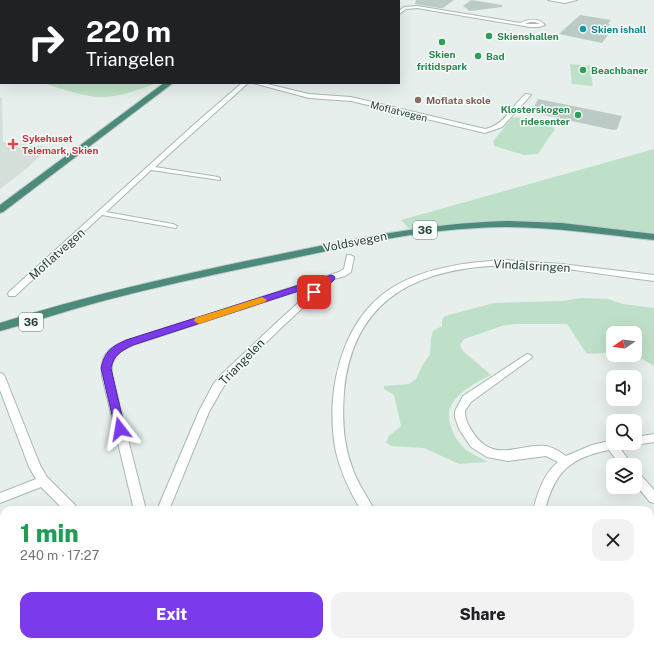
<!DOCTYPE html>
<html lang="en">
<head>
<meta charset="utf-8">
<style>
  :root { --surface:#fff; --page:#f2f2f2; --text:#202124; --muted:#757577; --accent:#7c3aed }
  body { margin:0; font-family:"Public Sans",sans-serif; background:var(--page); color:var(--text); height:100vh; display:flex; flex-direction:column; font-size:15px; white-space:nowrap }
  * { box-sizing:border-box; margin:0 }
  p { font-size:13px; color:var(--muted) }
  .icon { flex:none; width:22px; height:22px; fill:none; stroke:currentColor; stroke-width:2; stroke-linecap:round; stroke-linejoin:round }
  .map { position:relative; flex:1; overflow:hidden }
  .sheet { position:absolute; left:0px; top:506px; width:654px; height:140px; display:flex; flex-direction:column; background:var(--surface); border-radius:12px 12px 0 0; box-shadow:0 4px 16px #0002 }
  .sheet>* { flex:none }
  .guide { position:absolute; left:0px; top:0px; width:400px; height:84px; box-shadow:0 4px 16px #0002; background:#202124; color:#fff; overflow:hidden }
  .needle { width:26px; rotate:257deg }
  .tools { position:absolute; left:606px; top:326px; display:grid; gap:8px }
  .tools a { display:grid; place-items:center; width:36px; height:36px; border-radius:8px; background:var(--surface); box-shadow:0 4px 16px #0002; font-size:20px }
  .pin { position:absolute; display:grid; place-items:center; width:34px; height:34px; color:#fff; margin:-17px; border-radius:8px; box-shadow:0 2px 6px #0006 }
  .me { position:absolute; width:44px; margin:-22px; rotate:346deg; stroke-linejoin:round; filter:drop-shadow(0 0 3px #0008) }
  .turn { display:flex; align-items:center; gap:14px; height:84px; padding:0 20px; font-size:18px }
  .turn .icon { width:52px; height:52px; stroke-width:2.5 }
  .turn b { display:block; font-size:28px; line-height:34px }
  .round { display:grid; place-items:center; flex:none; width:42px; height:42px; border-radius:12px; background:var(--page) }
  .summary { display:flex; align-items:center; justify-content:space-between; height:68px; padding:0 20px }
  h1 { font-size:24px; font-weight:800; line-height:30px; color:#1e9e55 }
  .action { display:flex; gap:8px; margin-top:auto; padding:8px 20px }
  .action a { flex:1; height:46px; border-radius:12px; background:var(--accent); color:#fff; font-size:16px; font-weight:800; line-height:46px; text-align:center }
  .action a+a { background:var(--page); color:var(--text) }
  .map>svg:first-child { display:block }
  .built { fill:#d4dfda }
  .green { fill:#bfe0c8 }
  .building { fill:#bbcac4 }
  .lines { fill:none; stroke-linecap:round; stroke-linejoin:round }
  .minor-casing { stroke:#a8b8b2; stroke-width:2 }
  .trunk-casing { stroke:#c2cac8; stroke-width:2 }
  .minor { fill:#fff; fill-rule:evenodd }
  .trunk { fill:#4c8a7c; fill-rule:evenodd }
  .route { fill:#7c3aed; stroke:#51269a }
  .slow { fill:#f59e0b }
  .culture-dot { fill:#0f9aa8; stroke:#f7fbf9; stroke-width:1.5 }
  .leisure-dot { fill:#2e9e5b; stroke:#f7fbf9; stroke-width:1.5 }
  .education-dot { fill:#8d6e63; stroke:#f7fbf9; stroke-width:1.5 }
  .health-dot { fill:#e0444e; stroke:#f7fbf9; stroke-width:1.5 }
  .labels { text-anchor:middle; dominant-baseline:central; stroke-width:3; stroke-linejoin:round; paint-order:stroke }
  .far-culture-label { font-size:10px; font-weight:bold; fill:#0d838f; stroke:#f7fbf9; text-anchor:start }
  .far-leisure-label { font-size:10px; font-weight:bold; fill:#27864d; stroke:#f7fbf9; text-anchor:start }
  .far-education-label { font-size:10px; font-weight:bold; fill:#785e54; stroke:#f7fbf9; text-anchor:start }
  .far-street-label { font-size:10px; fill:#24423a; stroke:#f7fbf9 }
  .far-health-label { font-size:10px; font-weight:bold; fill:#be3a42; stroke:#f7fbf9; text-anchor:start }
  .shield { fill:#f7fbf9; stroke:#637a73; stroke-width:1 }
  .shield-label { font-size:11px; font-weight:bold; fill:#24423a }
  .street-label { font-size:12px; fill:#24423a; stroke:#f7fbf9 }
</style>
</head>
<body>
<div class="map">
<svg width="654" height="646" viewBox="0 0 654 646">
  <rect width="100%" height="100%" fill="#e6efeb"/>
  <polygon class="built" points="0,97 2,97 3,142 50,147 26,169 0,189"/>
  <g class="green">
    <polygon points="570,64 594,66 596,75 591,75 593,86 572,84"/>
    <path d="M44,83H157C140,89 121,97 102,97C86,97 60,89 44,83Z"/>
    <polygon points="516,117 547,123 555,129 538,154 524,155 494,146 493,141 512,118"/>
    <path d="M654,149V241C609,235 563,227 517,227C483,227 448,230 414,234L401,220Z"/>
    <path d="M581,298L608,299L623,304L654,308V366L635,355V333H613V352L591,354L586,353L567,324H515L502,326L464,339L460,345L463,351L491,375C478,382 460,390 452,404C444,416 453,436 462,446C468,453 480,457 488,462L459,464L424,448L391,446L386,442L389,436L401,426L394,395L384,389V386L409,384L416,379L422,366L430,354L431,339L433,331L442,326V320L445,316L494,303L563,301Z"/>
  </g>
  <g class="building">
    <polygon points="416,0 454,0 443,8 439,8 415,4"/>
    <polygon points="471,0 502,5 502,7 470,11 463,6"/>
    <polygon points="580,15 611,20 608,24 610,24 601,33 608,35 602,43 559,34"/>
    <polygon points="538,99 607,113 622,116 617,129 613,130 535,113 536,112 533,111 535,109 533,109"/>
  </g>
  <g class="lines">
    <defs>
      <g id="minor">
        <polygon points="376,0 384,0 385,1 377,1"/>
        <polygon points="548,0 577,0 565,3"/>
        <path d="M417,6L520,23C529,19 538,17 545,25L539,27H530L417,8L406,9L399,14V11L404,7ZM530,22H535L540,24H525Z"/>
        <rect x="0" y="14" width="1" height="2"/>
        <polygon points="242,83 248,83 155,167 218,177 220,178 220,180 151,170 106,212 173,224 177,226 176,228 102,215 15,296 9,296 8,294 9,292 198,121"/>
        <path d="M253,83H263L309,94L351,97L485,129C505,125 511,106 526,94L531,95L502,127L485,133L351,101L309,98Z"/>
        <path d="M347,255H350L354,257L351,272L345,276L334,279L282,327L229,379L222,389L209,412L169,510H157L199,411L214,383L223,373L276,323L319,284L133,345C116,352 110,357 112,376L146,510H134L102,376C100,355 108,347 127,341L339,272L344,269Z"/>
        <path d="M506,260L561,264L654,275V281C600,275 545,262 491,266C409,271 352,305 344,392C342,417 343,443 352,467C357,483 367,495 374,510H361C350,492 341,473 336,452C325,397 339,325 387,291C420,268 466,262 506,260Z"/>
        <path d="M527,354L530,355L532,357L530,359L471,402L465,411C465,421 469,426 474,434C495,464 519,443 546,446C553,447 560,452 566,456L592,445L613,440V443H628L627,446L620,448L632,465H620L609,450C570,458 555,471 545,510H533C538,493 543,474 558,462L546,456L508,461L487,457L471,447L459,429L455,417V411L463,396Z"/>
        <polygon points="0,373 3,374 5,377 40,465 47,477 76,506 78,510 64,510 41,487 0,503 0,493 36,479 29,467 0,390"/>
        <polygon points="654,434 654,442 635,445 631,443 635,443 635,437"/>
        <polygon points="635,471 639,473 654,490 654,503 650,502 635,484"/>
        <polygon points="199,642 215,642 217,646 201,646"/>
        <polygon points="504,642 518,642 517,646 503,646"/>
      </g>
      <g id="trunk">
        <polygon points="273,0 280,0 272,1"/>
        <polygon points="164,83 173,83 3,212 0,213 0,205"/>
        <path d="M507,221L562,223L654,234V240C595,234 537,224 477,228C414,231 351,246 289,259C226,272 162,285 99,302C66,311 33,322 0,331V323C89,295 179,275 271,256C349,240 427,223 507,221Z"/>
      </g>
    </defs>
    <use href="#minor" class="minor-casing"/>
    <use href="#trunk" class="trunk-casing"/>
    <use href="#minor" class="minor"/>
    <use href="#trunk" class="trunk"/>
  </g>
  <path class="route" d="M331,275L334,276L335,278L334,280L318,294L314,295L310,292L317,285L133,345C121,351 114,355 111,368L125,429L123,432L120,434L116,432L101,368C105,351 111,347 126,340Z"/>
  <polygon class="slow" points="262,297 267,300 265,302 199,324 194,321 195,318"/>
  <circle class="culture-dot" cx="583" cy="29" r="4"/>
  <g class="leisure-dot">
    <circle cx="489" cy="36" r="4"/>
    <circle cx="442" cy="42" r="4"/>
    <circle cx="478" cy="56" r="4"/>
    <circle cx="583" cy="70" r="4"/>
    <circle cx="578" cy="115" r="4"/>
  </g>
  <circle class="education-dot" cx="418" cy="100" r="4"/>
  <path class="health-dot" d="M11 138h4v4h4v4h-4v4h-4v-4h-4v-4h4z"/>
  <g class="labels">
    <g class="far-culture-label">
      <text x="591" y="29">Skien ishall</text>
    </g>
    <g class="far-leisure-label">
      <text x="497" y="36">Skienshallen</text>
      <text x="442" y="54" text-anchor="middle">Skien<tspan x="442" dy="12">fritidspark</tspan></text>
      <text x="486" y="56">Bad</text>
      <text x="591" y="70">Beachbaner</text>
      <text x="570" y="109" text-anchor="end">Klosterskogen<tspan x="570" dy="12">ridesenter</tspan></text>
    </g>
    <g class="far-education-label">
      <text x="426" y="100">Moflata skole</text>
    </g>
    <g class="far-street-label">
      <text transform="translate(399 111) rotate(14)">Moflatvegen</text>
    </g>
    <g class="far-health-label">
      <text x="22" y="138">Sykehuset<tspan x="22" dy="12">Telemark, Skien</tspan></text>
    </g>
    <g class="shield">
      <rect x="413" y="221" width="24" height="18" rx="3"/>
      <rect x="19" y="313" width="24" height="18" rx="3"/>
    </g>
    <g class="shield-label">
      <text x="425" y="230">36</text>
      <text x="31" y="322">36</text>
    </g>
    <g class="street-label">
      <text transform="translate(355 242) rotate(-11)">Voldsvegen</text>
      <text transform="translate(57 254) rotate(-42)">Moflatvegen</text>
      <text transform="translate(532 266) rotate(3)">Vindalsringen</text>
      <text transform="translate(242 362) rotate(-46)">Triangelen</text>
    </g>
  </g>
</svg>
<div class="tools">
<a><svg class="needle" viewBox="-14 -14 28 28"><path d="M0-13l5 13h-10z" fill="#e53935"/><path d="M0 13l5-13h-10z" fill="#757577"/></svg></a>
<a><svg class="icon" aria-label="sound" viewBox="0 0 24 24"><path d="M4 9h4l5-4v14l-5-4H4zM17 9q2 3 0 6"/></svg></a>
<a><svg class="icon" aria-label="search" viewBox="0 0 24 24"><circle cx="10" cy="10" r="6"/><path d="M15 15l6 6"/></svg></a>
<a><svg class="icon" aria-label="layers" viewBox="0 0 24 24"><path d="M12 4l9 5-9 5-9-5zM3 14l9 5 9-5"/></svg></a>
</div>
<div class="pin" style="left:314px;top:292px;background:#d93025"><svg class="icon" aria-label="arrive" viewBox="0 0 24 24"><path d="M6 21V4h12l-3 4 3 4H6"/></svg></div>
<svg class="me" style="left:120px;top:429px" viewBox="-20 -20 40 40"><path d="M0-17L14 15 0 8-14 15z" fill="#7c3aed" stroke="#fff" stroke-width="4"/></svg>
<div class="guide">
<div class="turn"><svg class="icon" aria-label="right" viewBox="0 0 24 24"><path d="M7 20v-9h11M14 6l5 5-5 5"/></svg><div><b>220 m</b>Triangelen</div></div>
</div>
<section class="sheet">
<div class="summary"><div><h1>1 min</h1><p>240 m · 17:27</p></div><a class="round"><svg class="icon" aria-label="close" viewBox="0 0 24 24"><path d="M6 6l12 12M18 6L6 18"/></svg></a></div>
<div class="action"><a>Exit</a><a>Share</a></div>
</section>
</div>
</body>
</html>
